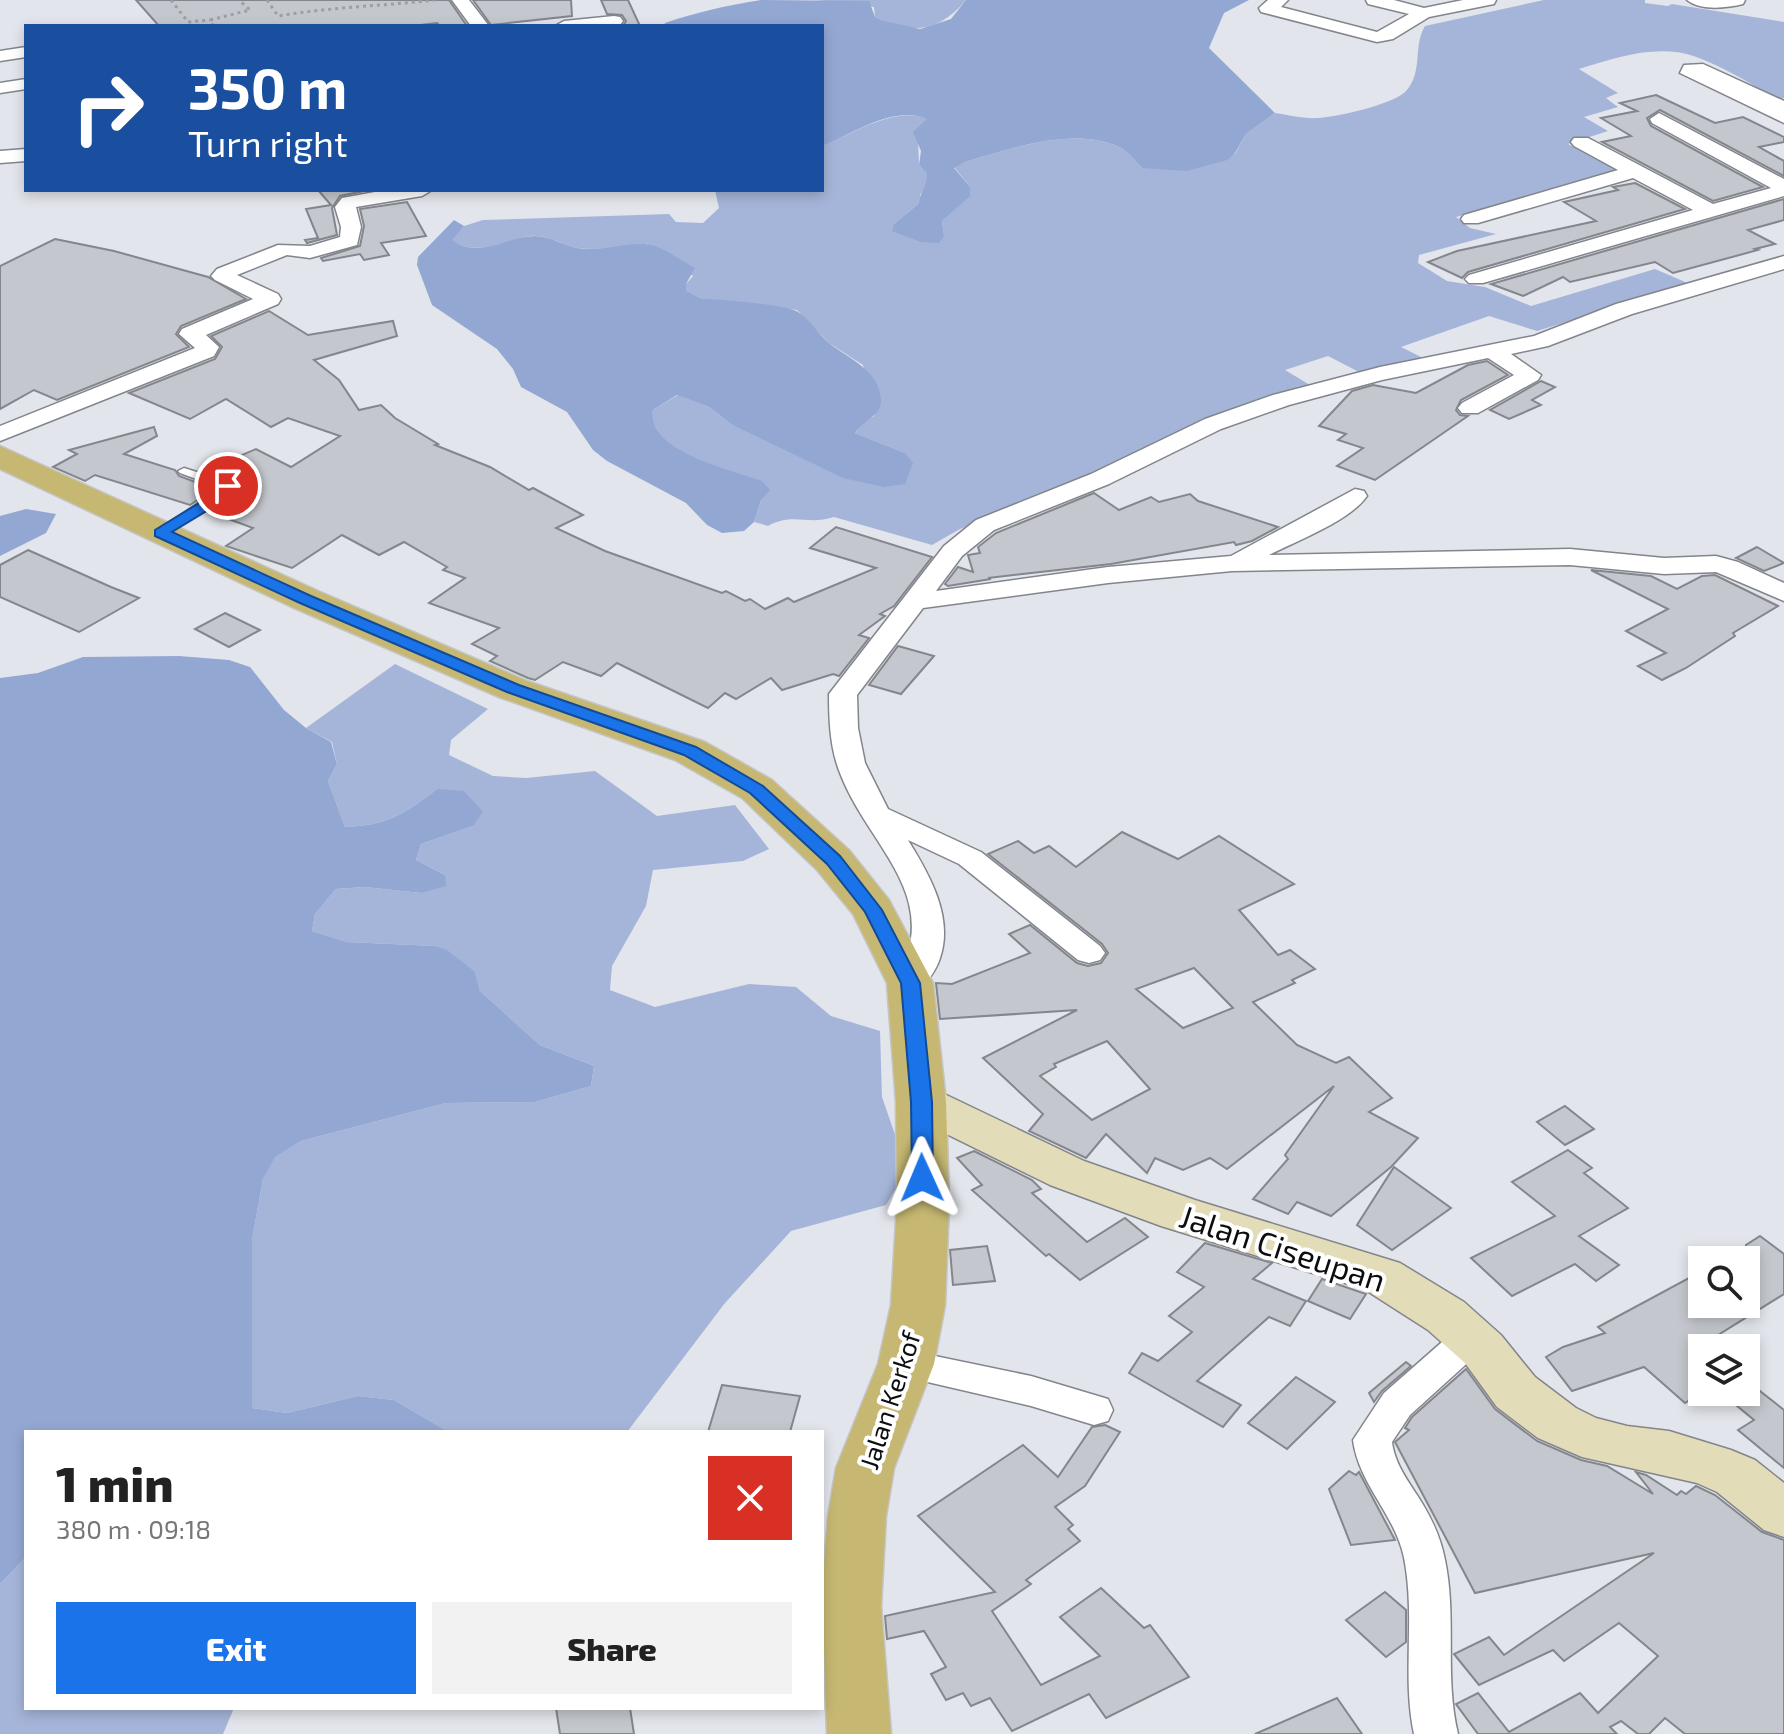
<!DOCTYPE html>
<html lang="en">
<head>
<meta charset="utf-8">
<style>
  :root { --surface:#fff; --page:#f2f2f2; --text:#222; --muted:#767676; --accent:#1a73e8 }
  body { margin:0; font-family:"Exo 2",sans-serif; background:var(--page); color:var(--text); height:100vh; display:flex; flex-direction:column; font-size:30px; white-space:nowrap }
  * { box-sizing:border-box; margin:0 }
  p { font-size:26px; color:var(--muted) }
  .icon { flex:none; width:44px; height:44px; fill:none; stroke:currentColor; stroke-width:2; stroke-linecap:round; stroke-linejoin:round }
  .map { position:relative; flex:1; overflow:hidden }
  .drawer { position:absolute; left:24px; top:1430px; width:800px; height:280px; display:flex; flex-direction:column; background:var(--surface); border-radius:0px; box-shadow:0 4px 12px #0003 }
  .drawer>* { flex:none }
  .top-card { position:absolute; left:24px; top:24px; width:800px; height:168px; border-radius:0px; box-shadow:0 4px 12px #0003; background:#1a4fa0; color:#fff; overflow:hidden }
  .tools { position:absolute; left:1688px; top:1246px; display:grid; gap:16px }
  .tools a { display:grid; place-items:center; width:72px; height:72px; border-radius:0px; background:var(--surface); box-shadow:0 4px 12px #0003; font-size:40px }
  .pin { position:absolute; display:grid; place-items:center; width:68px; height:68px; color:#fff; margin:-34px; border:4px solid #fff; border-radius:50%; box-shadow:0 2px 8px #0007 }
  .me { position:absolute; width:88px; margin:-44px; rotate:359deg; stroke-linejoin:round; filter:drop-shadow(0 0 6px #0008) }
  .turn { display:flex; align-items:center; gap:28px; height:168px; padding:0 32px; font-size:36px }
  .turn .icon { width:104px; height:104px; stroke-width:2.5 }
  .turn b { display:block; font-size:56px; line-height:68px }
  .round { display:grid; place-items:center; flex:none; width:84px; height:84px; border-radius:0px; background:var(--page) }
  .overview { display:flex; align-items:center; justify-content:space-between; height:136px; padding:0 32px }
  h1 { font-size:48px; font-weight:800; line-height:60px }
  .cta { display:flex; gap:16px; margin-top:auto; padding:16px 32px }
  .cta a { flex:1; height:92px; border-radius:0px; background:var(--accent); color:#fff; font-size:32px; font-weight:800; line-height:92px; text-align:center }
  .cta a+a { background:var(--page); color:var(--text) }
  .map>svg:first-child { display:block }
  .green { fill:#a5b5d9 }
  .forest { fill:#93a7d3 }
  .building { fill:#c4c7cd; stroke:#83868c; stroke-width:2; fill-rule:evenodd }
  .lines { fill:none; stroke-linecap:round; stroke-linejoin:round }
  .service-casing { stroke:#82858b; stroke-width:3 }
  .minor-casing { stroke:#82858b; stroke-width:3 }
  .secondary-casing { stroke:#82858b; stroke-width:3 }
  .primary-casing { stroke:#c5c5c5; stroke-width:3 }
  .path { stroke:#9d9fa4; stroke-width:3; stroke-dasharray:3 4; stroke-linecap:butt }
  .service { fill:#fff; fill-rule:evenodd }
  .minor { fill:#fff; fill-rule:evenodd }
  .secondary { fill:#e2dcb8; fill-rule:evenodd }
  .primary { fill:#c6b872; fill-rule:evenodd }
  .route { fill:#1a73e8; stroke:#114b97; stroke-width:2 }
  .labels { text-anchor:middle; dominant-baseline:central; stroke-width:8; stroke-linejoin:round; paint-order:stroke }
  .street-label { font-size:26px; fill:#0c0d0f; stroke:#fff }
  .near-street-label { font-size:32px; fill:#0c0d0f; stroke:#fff }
</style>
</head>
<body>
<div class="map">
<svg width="1784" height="1734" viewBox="0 0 1784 1734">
  <rect width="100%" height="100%" fill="#e3e5ec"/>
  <g class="green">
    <path d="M817,0H966C940,31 912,36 875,17L874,7Z"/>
    <path d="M1544,0H1645V3L1668,6L1672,4L1784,22V98L1778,99C1750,84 1708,56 1676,52C1643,48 1611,59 1579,69L1618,93L1606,98L1618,107L1584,117L1608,131L1568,144L1620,171L1456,217L1470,228L1496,234L1419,255L1418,263L1447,281L1485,287L1531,306L1655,269L1690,284L1537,331L1489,316L1401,347L1423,358L1361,373L1328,356L1285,370L1315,388L960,529L932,545L834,517C807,526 794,512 768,526L754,522L761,500L662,440L651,420L653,410L678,395L709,407L731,424L905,453L855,433L861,424L874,416L863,365L829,343L797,310L700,298L686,292V284L693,276L647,244C625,246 601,251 578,248C561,245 548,234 530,236C503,240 476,258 451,240L464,226L483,220L669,214L676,222L703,223L719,208L715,190H822V146C853,134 895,105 928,119L918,138L919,165L928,173V180L920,195V202L894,224L944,236L942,221L970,195L971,188L954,167L965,162C1010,149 1073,126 1119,147C1128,151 1135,161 1142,168L1235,154L1246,134L1275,113C1289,115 1304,119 1318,118C1336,117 1396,104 1407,90C1423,71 1413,45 1425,26Z"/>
    <path d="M395,664L488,709L451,740L449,755L493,776L526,778L595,771L657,816L735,805L769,849L743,861L653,870L646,906L612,966L610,990L655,1007L749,984L796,987L831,1016L880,1031L882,1097L907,1169L886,1205L791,1231L725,1303L627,1432H449L394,1400L358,1396L287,1413L252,1408V1240L263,1179L274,1157L301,1141L446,1103L535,1102L591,1086L594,1066L540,1045L480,991L473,971L435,946L347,942L312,931L315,914L336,889L365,887L421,893L445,875L416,860L421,844L473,826L437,789C403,815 388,825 345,827L328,781L337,764L332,742L306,728Z"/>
    <polygon points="26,1557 26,1708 234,1708 223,1734 0,1734 0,1584"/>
  </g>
  <g class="forest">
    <path d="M761,0L869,1L875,17L884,21L920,29L951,19L966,0H1249L1224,13L1209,48L1275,113L1246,134L1235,153L1227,160L1187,171L1142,168C1135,161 1128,151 1119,147C1073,126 1010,149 965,162L954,168L971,188L970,196L942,221L944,236L939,243L921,242L892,231L894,224L919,203C920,191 928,184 927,173L919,165L921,151L913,132L927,119C895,104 852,134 822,146V26H664L665,23C697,12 729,5 761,0Z"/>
    <path d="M454,220L464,226L452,240C478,260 506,236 535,236C551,236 562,245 577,248C599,252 622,243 645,244C661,245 681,261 695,268L686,284V291L700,298C719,300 786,304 798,312C810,319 818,334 829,343C849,359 880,370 881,401C881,416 862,421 855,433L905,453L913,463L905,484L884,487L843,478L731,424L709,407L677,395L653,410C645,451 732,470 762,481L770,490L761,500L754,522L744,531L722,533L707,525L686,503L607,461L593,450L567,412L521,387L513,369L497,349L432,305L417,265L418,257Z"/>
    <polygon points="26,509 56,514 46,533 0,556 0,516"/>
    <path d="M179,656L229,660L250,667L284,710L306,728L331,742L337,764L328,781L345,827C388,825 403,815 437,789L464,791L483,812L473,826L421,844L416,860L445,875L446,886L421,893L365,887L336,889L315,914L312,931L347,942L435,946L447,950L474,971L480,991L540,1045L594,1066L591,1086L535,1102L446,1103L301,1141L275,1157L263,1179L252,1240V1408L287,1413L358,1396L394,1400L449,1432H26V1557L0,1584V678L38,673L83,657Z"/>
  </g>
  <g class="building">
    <polygon points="136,0 449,0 467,26 440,26 437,23 412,26 159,26"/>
    <polygon points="473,0 571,0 572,16 491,25"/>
    <polygon points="601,0 628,0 640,26 623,26 626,21 622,15 607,14"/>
    <polygon points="1656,95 1715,123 1743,117 1784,137 1784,142 1759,147 1784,161 1784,176 1660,110 1647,118 1651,126 1763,187 1713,201 1602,142 1631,136 1601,118 1637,111 1620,103"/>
    <polygon points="1635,183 1685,209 1468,272 1462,278 1428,262 1457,251 1596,221 1564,202 1618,190 1613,187"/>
    <polygon points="318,190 369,190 340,196 332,208 337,235 307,243 305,240 318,238 306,209 331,205"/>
    <polygon points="1784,199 1784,220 1748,230 1775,244 1755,249 1758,250 1673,273 1655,262 1570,282 1563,277 1523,296 1491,284"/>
    <polygon points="407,202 426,236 381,243 389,255 364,260 360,254 323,261 321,258 360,246 364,226 360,209"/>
    <polygon points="55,239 114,251 208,277 246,299 181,326 176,334 189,347 57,400 34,390 0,409 0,266"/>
    <polygon points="269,311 308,335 393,321 397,336 314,360 339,380 359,410 381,405 395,418 438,444 435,445 490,467 529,490 533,488 583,515 556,528 605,551 722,593 726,591 745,601 750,599 765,609 788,598 794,602 876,568 810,548 836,527 932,557 894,606 880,614 885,616 859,635 869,638 839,676 833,674 782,690 771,678 736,699 725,693 708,708 617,663 601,676 563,662 535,680 528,678 490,661 497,656 472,644 499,628 429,603 465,578 443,570 447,567 404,542 379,555 342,535 292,568 226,546 253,528 207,511 237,489 229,479 205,471 256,449 291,467 340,436 288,418 271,427 226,399 190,419 129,393 215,359 222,347 211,336"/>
    <polygon points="1487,361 1508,375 1461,400 1456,410 1460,415 1468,416 1375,480 1337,466 1363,448 1338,440 1346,434 1319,426 1352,391 1373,385 1416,393 1468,365"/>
    <polygon points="1541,381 1555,387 1532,400 1541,405 1509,419 1490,410"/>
    <polygon points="154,427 157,436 124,454 175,470 179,476 214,489 190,505 95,475 85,481 53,467 77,454 69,450"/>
    <polygon points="1094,493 1119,510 1151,497 1159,502 1190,494 1198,501 1278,527 1252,541 1236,545 1234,542 1111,564 988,578 991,579 948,586 945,584 958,567 973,572 968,555 980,553 978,547 996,533"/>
    <polygon points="1757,547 1784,563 1764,571 1736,558"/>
    <polygon points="28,550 111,587 139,598 79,632 0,597 0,565"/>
    <polygon points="1591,570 1651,576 1677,589 1702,576 1715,575 1778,606 1733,633 1735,636 1686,668 1662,680 1638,666 1666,653 1626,631 1668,609"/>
    <polygon points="225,613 260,630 229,647 195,629"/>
    <polygon points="898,646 934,656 901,694 869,685"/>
    <path d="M1122,832L1178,859L1219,836L1294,884L1239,910L1278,955L1290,950L1315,969L1292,980L1295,983L1253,1002L1297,1045L1336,1063L1349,1057L1392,1098L1369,1112L1418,1138L1391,1167L1331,1216L1297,1202L1288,1214L1253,1199L1288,1159L1285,1155L1334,1086L1227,1169L1210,1158L1183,1170L1155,1158L1147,1173L1106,1134L1086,1158L1029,1131L1043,1114L983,1058L1077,1010L940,1019L936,983L952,984L1030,953L1009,934L1030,925L1077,963L1088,966L1101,963L1108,953L1102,944L988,854L1018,841L1034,853L1049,846L1076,867ZM1194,968L1233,1008L1183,1028L1136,989ZM1107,1041L1150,1089L1092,1120L1040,1076L1056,1067L1054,1064Z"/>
    <polygon points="1565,1106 1594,1129 1565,1145 1537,1122"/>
    <polygon points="1568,1150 1592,1168 1584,1173 1628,1208 1579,1236 1619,1265 1596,1281 1575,1264 1512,1296 1471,1258 1555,1216 1512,1182"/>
    <polygon points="974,1151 1032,1180 1041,1189 1032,1193 1087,1242 1125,1218 1148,1237 1080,1280 1049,1254 1046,1256 972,1190 982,1185 957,1158"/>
    <polygon points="1394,1167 1451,1208 1392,1250 1357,1225"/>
    <polygon points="1760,1236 1784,1254 1784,1294 1702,1345 1702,1392 1685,1403 1644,1367 1572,1391 1546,1357 1563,1347 1605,1333 1598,1327 1702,1271 1702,1304 1746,1304 1746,1245"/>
    <polygon points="1205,1243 1272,1263 1253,1279 1306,1301 1290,1326 1269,1317 1197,1381 1241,1405 1223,1427 1129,1373 1142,1353 1158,1361 1192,1332 1169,1316 1204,1287 1177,1272"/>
    <polygon points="987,1246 995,1281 953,1285 950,1250"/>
    <polygon points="1322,1279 1366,1294 1350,1319 1308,1301"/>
    <polygon points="1406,1362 1411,1366 1382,1391 1374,1402 1369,1393"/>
    <polygon points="1466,1369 1495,1409 1537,1441 1581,1460 1607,1466 1653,1494 1636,1472 1646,1475 1677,1495 1681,1491 1686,1494 1696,1486 1715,1495 1762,1532 1784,1540 1784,1734 1685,1734 1665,1718 1649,1734 1638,1734 1621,1721 1610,1727 1617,1734 1478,1734 1456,1704 1478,1693 1509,1732 1580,1693 1598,1713 1658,1656 1619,1623 1564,1661 1553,1650 1479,1685 1454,1654 1489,1637 1504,1655 1654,1553 1475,1593 1395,1442 1409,1430 1405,1428 1412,1417"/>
    <polygon points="1296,1377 1335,1402 1287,1449 1248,1423"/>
    <polygon points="1746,1380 1784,1410 1784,1468 1738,1430 1754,1420 1720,1392 1746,1392"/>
    <polygon points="722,1385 800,1396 790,1432 708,1432"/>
    <polygon points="1105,1425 1120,1432 1085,1486 1055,1507 1073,1525 1068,1529 1080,1541 1026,1580 1031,1584 992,1611 1041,1685 1100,1656 1060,1617 1101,1588 1144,1628 1150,1625 1189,1677 1106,1718 1089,1694 1012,1731 990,1698 971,1706 963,1693 946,1700 931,1674 946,1667 924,1631 887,1639 885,1616 995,1592 918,1516 1023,1445 1058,1477 1092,1427"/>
    <polygon points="1349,1471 1356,1475 1359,1472 1395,1540 1351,1545 1329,1489"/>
    <polygon points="1385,1592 1406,1610 1406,1642 1386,1657 1346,1620"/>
    <polygon points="1337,1698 1362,1734 1255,1734"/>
    <polygon points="556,1708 630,1708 634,1734 560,1734"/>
  </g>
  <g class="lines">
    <defs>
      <polygon id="service" points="184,468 228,482 234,489 165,535 157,535 157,531 221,488 180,473 178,471"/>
      <g id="minor">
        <polygon points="452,0 469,0 489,26 471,26"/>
        <polygon points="1268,0 1288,0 1281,7 1377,32 1409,14 1368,4 1366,0 1394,0 1424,8 1463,0 1496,0 1494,4 1429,17 1393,39 1377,42 1261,12 1259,8"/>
        <path d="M1687,0H1745L1743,4C1726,8 1701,11 1687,0Z"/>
        <polygon points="614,16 620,17 623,21 620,25 555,26 564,21"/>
        <polygon points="26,47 26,57 0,61 0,51"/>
        <polygon points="1703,64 1784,101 1784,123 1680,73 1684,65"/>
        <polygon points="26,79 26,89 0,93 0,83"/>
        <polygon points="1659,113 1784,179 1784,196 1483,283 1469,283 1465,279 1469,275 1693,210 1633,178 1478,223 1464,223 1461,219 1464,215 1618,170 1574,146 1571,142 1574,138 1588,138 1713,204 1771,188 1652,123 1650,119"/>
        <polygon points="26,149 26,161 0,163 0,151"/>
        <polygon points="386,190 432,190 422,196 356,207 361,227 357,245 310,258 287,255 237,275 278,294 281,299 278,304 206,335 219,347 214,356 0,441 0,426 195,348 179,334 182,329 253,299 215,280 211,276 217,269 278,245 310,246 340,237 341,227 335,207 342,198"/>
        <path d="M1784,256V269L1632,314L1548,346L1511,354L1541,375L1538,380L1478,413H1462L1458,408L1462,403L1514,375L1488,358L1382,380L1289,405L1221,429L1109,484L994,530L962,556L936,591L1108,567L1231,556L1355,489L1364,491L1367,496C1350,521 1296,541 1269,555L1570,549L1664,558L1716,556L1738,562L1784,583V601L1716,572L1664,574L1570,565L1232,571L1108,583L923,608L857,695L858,728L865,763L888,809L981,852L1100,946L1105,953L1100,960L1089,963L1078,960L959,864L908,840C929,874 954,917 940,958C937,969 928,980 921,990L910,993L899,990L894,983C947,897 868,847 840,773C830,748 829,720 829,694L944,546L976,520L1091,474L1205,419L1273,395L1380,367L1534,336L1616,304Z"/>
        <path d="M1471,1324L1484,1328L1490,1338L1484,1348L1410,1415L1392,1442C1395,1466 1410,1483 1422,1503C1433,1521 1441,1539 1445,1560C1457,1618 1444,1676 1458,1734H1414C1402,1677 1415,1620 1405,1563C1398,1517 1359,1486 1353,1440L1384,1393L1458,1328Z"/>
        <polygon points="906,1350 1031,1376 1108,1399 1113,1410 1108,1421 1094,1425 1031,1406 893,1374 887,1364 893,1354"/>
      </g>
      <polygon id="secondary" points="921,1086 938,1091 1084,1161 1195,1200 1400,1263 1464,1302 1501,1335 1535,1377 1576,1408 1596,1418 1627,1426 1669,1431 1731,1450 1755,1460 1784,1483 1784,1537 1764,1530 1717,1492 1697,1483 1582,1457 1538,1438 1497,1407 1465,1363 1428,1330 1364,1289 1161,1226 1050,1185 904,1113 898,1102 904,1091"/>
      <polygon id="primary" points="0,446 318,591 527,681 705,742 772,780 849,850 889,900 933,983 946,1102 949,1204 945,1305 934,1364 894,1468 886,1516 881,1606 891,1734 827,1734 822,1590 828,1516 836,1468 878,1364 891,1305 897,1204 896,1102 887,983 853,914 817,870 742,798 675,760 499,697 292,607 0,469"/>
    </defs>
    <use href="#service" class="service-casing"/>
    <use href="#minor" class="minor-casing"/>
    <use href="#secondary" class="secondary-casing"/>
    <use href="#primary" class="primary-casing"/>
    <g class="path">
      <polyline points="171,0 188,22 210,20"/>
      <path d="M267,0L278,16C331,7 382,6 435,0"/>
      <polyline points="213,26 210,20 250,10 239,0"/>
    </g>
    <use href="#service" class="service"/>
    <use href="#minor" class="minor"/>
    <use href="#secondary" class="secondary"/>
    <use href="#primary" class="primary"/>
  </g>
  <polygon class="route" points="228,482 235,486 228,498 172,532 311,596 519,685 696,747 763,786 840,856 882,910 920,983 932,1102 933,1178 930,1184 915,1184 912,1178 911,1102 901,983 865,912 827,864 750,793 684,755 507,692 300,603 155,536 155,530 217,492 223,483"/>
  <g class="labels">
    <g class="street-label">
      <text transform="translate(889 1400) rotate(-72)">Jalan Kerkof</text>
    </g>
    <g class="near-street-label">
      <text transform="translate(1283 1247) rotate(18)">Jalan Ciseupan</text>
    </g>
  </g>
</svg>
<div class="tools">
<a><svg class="icon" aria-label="search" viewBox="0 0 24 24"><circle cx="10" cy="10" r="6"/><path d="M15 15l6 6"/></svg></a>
<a><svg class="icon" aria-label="layers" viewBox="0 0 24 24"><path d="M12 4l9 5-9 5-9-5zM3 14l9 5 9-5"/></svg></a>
</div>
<div class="pin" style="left:228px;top:486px;background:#d93025"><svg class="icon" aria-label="arrive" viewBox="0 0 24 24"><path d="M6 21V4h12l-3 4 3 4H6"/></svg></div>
<svg class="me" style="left:922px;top:1178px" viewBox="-20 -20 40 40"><path d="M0-17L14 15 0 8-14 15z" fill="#1a73e8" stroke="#fff" stroke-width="4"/></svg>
<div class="top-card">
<div class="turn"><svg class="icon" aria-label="right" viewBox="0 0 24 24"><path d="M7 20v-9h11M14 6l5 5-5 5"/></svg><div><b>350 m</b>Turn right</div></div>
</div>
<section class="drawer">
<div class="overview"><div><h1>1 min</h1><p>380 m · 09:18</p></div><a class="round" style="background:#d93025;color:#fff"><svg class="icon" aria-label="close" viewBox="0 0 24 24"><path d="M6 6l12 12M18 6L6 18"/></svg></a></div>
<div class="cta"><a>Exit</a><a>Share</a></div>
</section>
</div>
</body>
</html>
